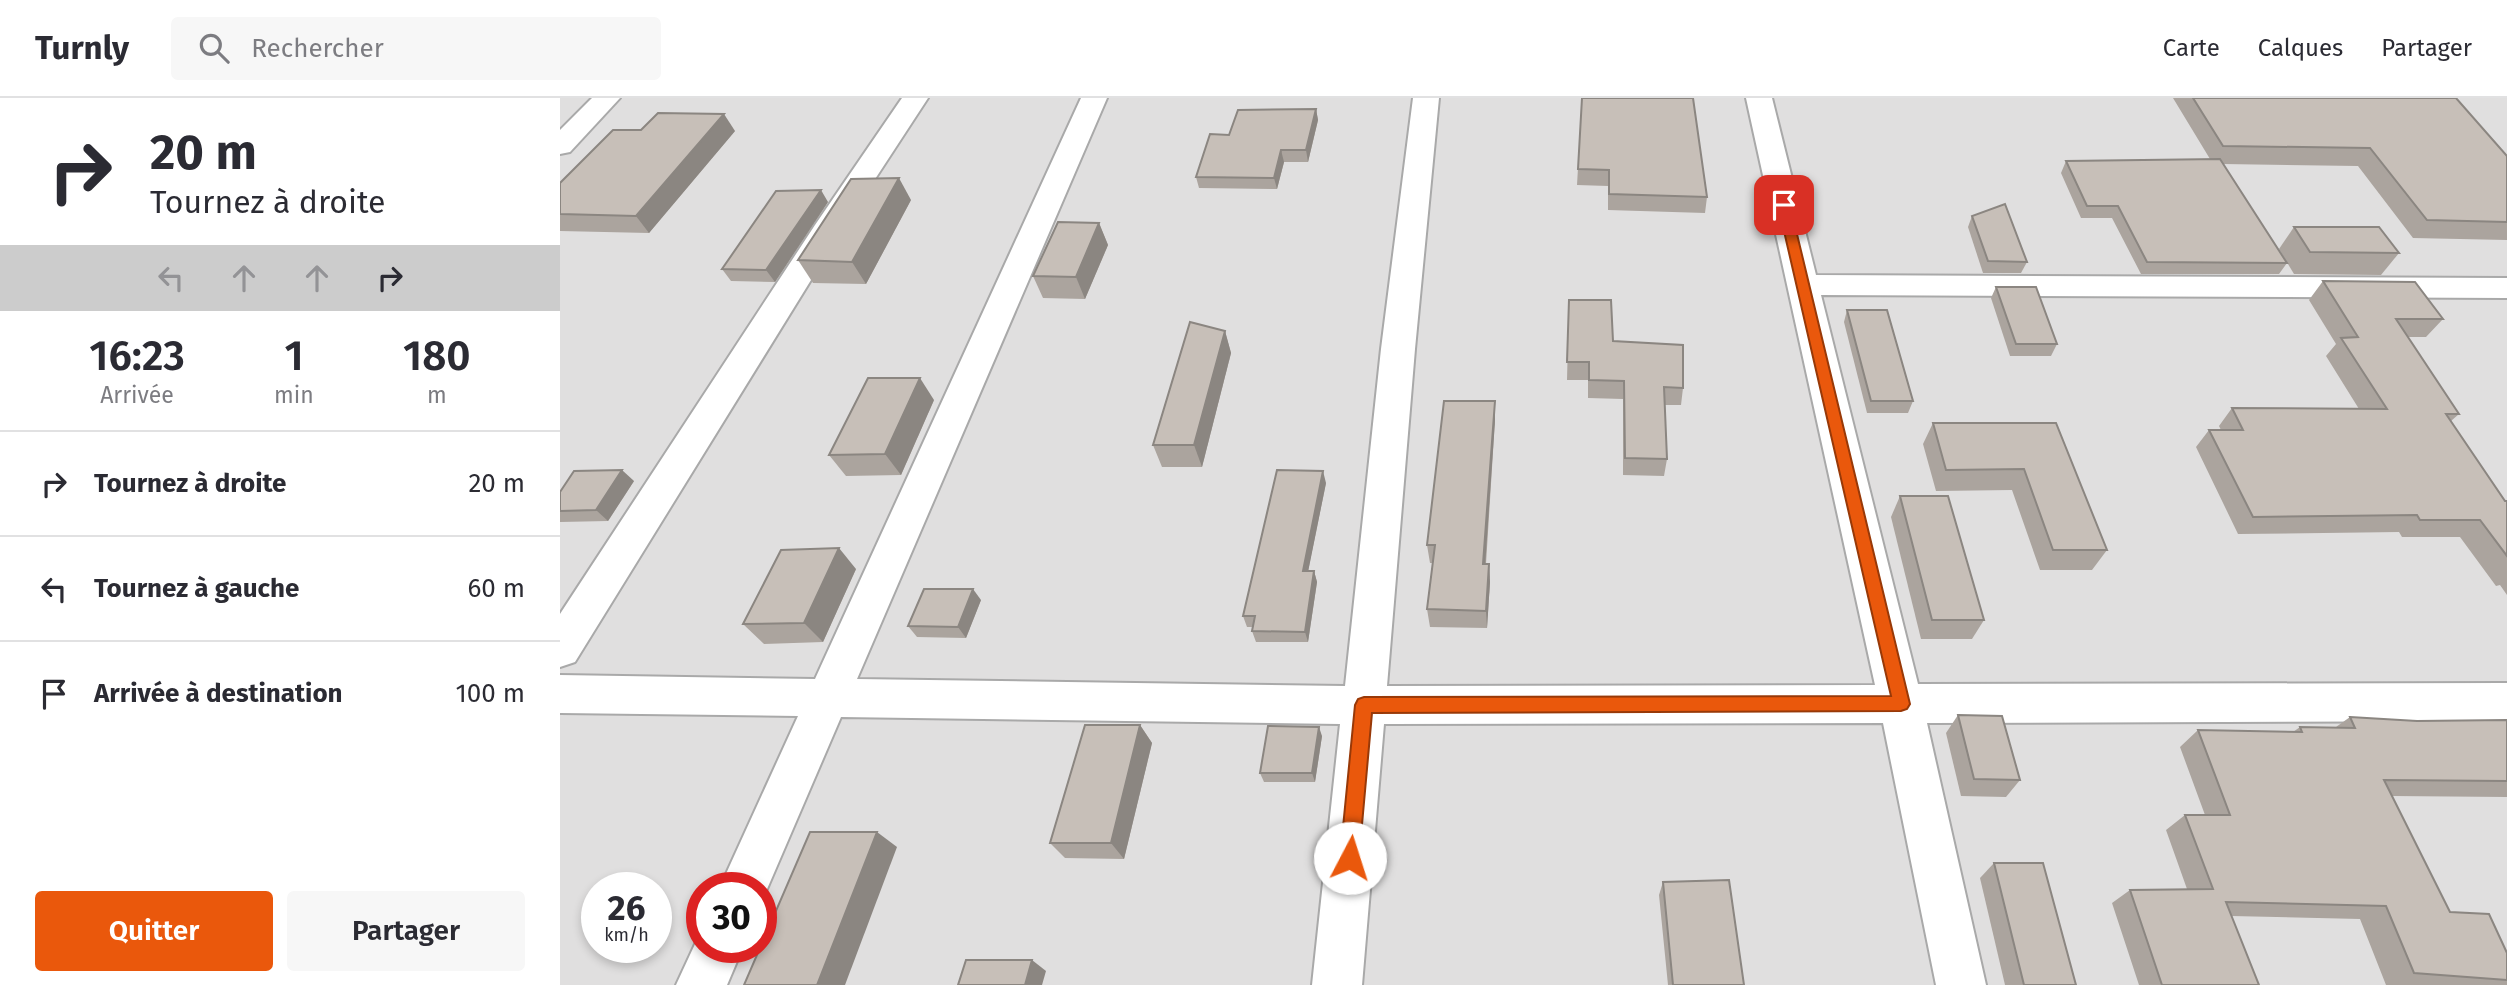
<!DOCTYPE html>
<html lang="fr">
<head>
<meta charset="utf-8">
<style>
  :root { --surface:#fff; --page:#f7f7f7; --text:#2b2b33; --muted:#7c7c81; --line:#e1e1e2; --accent:#ea580c }
  body { margin:0; font-family:"Fira Sans",sans-serif; background:var(--page); color:var(--text); height:100vh; display:flex; flex-direction:column; font-size:26px; white-space:nowrap }
  * { box-sizing:border-box; margin:0 }
  p { font-size:23px; color:var(--muted) }
  .icon { flex:none; width:38px; height:38px; fill:none; stroke:currentColor; stroke-width:2; stroke-linecap:round; stroke-linejoin:round }
  .map { position:relative; flex:1; overflow:hidden }
  .details { display:flex; flex-direction:column; background:var(--surface); width:560px }
  .details>* { flex:none }
  .banner { background:#fff; color:var(--text); overflow:hidden }
  .speed { position:absolute; left:21px; top:774px; display:flex; gap:14px; font-size:35px; font-weight:700; text-align:center }
  .speed>* { display:grid; place-content:center; width:91px; height:91px; border-radius:50%; background:var(--surface); box-shadow:0 4px 10px #0003; line-height:1 }
  .speed small { font-size:18px; font-weight:400 }
  .speed .limit { border:10px solid #d22; background:#fff; color:#111 }
  .pin { position:absolute; display:grid; place-items:center; width:60px; height:60px; color:#fff; margin:-30px; border-radius:14px; box-shadow:0 4px 10px #0006 }
  .me { position:absolute; width:77px; margin:-38px; rotate:5deg; stroke-linejoin:round; filter:drop-shadow(0 0 5px #0008) }
  .turn { display:flex; align-items:center; gap:24px; height:147px; padding:0 35px; font-size:32px }
  .turn .icon { width:91px; height:91px; stroke-width:2.5 }
  .turn b { display:block; font-size:49px; line-height:60px }
  .lanes { display:flex; align-items:center; height:66px; padding:0 35px; background:#0003; justify-content:center; gap:35px; direction:ltr }
  .lanes .off { opacity:.35 }
  .eta { display:flex; justify-content:space-evenly; align-items:center; height:119px; text-align:center }
  .eta b { font-size:42px; font-weight:600; line-height:49px }
  .action { display:flex; gap:14px; margin-top:auto; padding:14px 35px }
  .action a { flex:1; height:80px; border-radius:7px; background:var(--accent); color:#fff; font-size:28px; font-weight:600; line-height:80px; text-align:center }
  .action a+a { background:var(--page); color:var(--text) }
  ul { padding:0; list-style:none }
  li { display:flex; align-items:center; gap:21px; height:105px; padding:0 35px; border-top:2px solid var(--line) }
  li div { flex:1 }
  li b { display:block; font-size:26px }
  li em { font-style:normal }
  header { display:flex; align-items:center; gap:42px; box-sizing:border-box; height:98px; padding:0 35px; background:var(--surface); border-bottom:2px solid var(--line) }
  header strong { font-size:33px }
  nav { display:flex; gap:38px; margin-inline-start:auto; font-size:24px }
  .search { width:490px; height:63px; background:var(--page); display:flex; align-items:center; gap:18px; box-sizing:border-box; padding:0 24px; border-radius:7px; color:var(--muted); font-size:26px }
  main { display:flex; flex:1; min-height:0 }
  .map>svg:first-child { display:block }
  .residential { fill:#e0dfdf; fill-rule:evenodd }
  .lines { fill:none; stroke-linecap:round; stroke-linejoin:round }
  .minor-casing { stroke:#a9a9a9; stroke-width:4 }
  .minor { fill:#fff; fill-rule:evenodd }
  .wall { fill:#aba49e }
  .shaded-wall { fill:#8b8681 }
  .building { fill:#c7bfb8; stroke:#8b8681; stroke-width:2 }
  .route { fill:#ea580c; stroke:#983908; stroke-width:2 }
</style>
</head>
<body>
<header>
<strong>Turnly</strong>
<div class="search"><svg class="icon" aria-label="search" viewBox="0 0 24 24"><circle cx="10" cy="10" r="6"/><path d="M15 15l6 6"/></svg>Rechercher</div>
<nav><a>Carte</a><a>Calques</a><a>Partager</a></nav>
</header>
<main>
<section class="details">
<div class="banner">
<div class="turn"><svg class="icon" aria-label="right" viewBox="0 0 24 24"><path d="M7 20v-9h11M14 6l5 5-5 5"/></svg><div><b>20 m</b>Tournez à droite</div></div>
<div class="lanes"><svg class="icon off" aria-label="left" viewBox="0 0 24 24"><path d="M17 20v-9H6M10 6l-5 5 5 5"/></svg><svg class="icon off" aria-label="ahead" viewBox="0 0 24 24"><path d="M12 20V5M6 11l6-6 6 6"/></svg><svg class="icon off" aria-label="ahead" viewBox="0 0 24 24"><path d="M12 20V5M6 11l6-6 6 6"/></svg><svg class="icon" aria-label="right" viewBox="0 0 24 24"><path d="M7 20v-9h11M14 6l5 5-5 5"/></svg></div>
</div>
<div class="eta">
<div><b>16:23</b><p>Arrivée</p></div>
<div><b>1</b><p>min</p></div>
<div><b>180</b><p>m</p></div>
</div>
<ul>
<li><svg class="icon" aria-label="right" viewBox="0 0 24 24"><path d="M7 20v-9h11M14 6l5 5-5 5"/></svg><div><b>Tournez à droite</b></div><em>20 m</em></li>
<li><svg class="icon" aria-label="left" viewBox="0 0 24 24"><path d="M17 20v-9H6M10 6l-5 5 5 5"/></svg><div><b>Tournez à gauche</b></div><em>60 m</em></li>
<li><svg class="icon" aria-label="arrive" viewBox="0 0 24 24"><path d="M6 21V4h12l-3 4 3 4H6"/></svg><div><b>Arrivée à destination</b></div><em>100 m</em></li>
</ul>
<div class="action"><a>Quitter</a><a>Partager</a></div>
</section>
<div class="map">
<svg width="1947" height="887" viewBox="0 0 1947 887">
  <rect width="100%" height="100%" fill="#f2efe9"/>
  <path class="residential" d="M0,0H1947V887H0ZM37,789H96V849H37ZM142,789H201V849H142Z"/>
  <g class="lines">
    <defs>
      <g id="minor">
        <polygon points="32,0 60,0 10,54 0,56 0,32"/>
        <polygon points="342,0 368,0 285,127 15,564 0,569 0,516 255,127"/>
        <polygon points="521,0 547,0 297,581 785,588 821,251 853,0 879,0 855,251 827,588 1315,587 1186,0 1212,0 1256,177 1947,180 1947,200 1261,197 1358,586 1947,585 1947,623 1367,625 1426,887 1376,887 1323,625 824,626 802,887 752,887 780,626 281,619 201,805 201,789 160,789 238,618 0,615 0,577 255,581"/>
        <polygon points="142,831 142,849 183,849 167,887 116,887"/>
      </g>
    </defs>
    <use href="#minor" class="minor-casing"/>
    <use href="#minor" class="minor"/>
  </g>
  <g class="wall">
    <polygon points="1022,0 1147,99 1145,115 1048,112 1048,88 1017,87"/>
    <polygon points="1613,0 1896,0 1947,58 1947,142 1853,140 1798,68 1663,66 1727,165 1719,176 1581,176 1552,120 1521,120 1501,75 1506,63 1650,61"/>
    <polygon points="756,11 758,22 748,64 724,64 717,91 639,90 636,79 669,37"/>
    <polygon points="175,33 89,135 0,133 0,85"/>
    <polygon points="351,102 306,186 253,185 238,162"/>
    <polygon points="268,104 215,184 171,183 162,171"/>
    <polygon points="1412,118 1467,164 1461,175 1423,175 1408,129"/>
    <polygon points="539,125 548,147 525,201 483,200 473,178"/>
    <polygon points="1734,129 1839,155 1821,177 1734,176 1719,151"/>
    <polygon points="1763,183 1883,221 1866,239 1848,239 1899,316 1891,323 1945,403 1947,403 1947,497 1940,487 1936,488 1900,439 1842,439 1839,434 1678,436 1636,349 1649,332 1661,332 1659,328 1672,310 1799,311 1766,258 1776,246 1749,202"/>
    <polygon points="1436,189 1497,246 1491,258 1450,258 1431,200"/>
    <polygon points="1009,202 1053,243 1123,290 1121,307 1105,307 1107,361 1104,378 1063,377 1063,301 1028,300 1028,282 1007,282"/>
    <polygon points="1287,212 1353,303 1348,315 1307,315 1284,224"/>
    <polygon points="665,233 671,255 642,369 602,369 593,347"/>
    <polygon points="374,302 341,377 286,378 269,357"/>
    <polygon points="935,322 926,466 929,466 930,484 927,530 870,529 867,511 873,465 870,465 867,447"/>
    <polygon points="1373,325 1496,325 1547,452 1532,472 1480,472 1452,392 1376,393 1363,346"/>
    <polygon points="74,383 48,423 0,424 0,394"/>
    <polygon points="766,385 748,473 754,473 757,484 748,544 696,544 692,533 693,529 687,529 683,518"/>
    <polygon points="1340,398 1424,522 1412,541 1361,541 1331,419"/>
    <polygon points="296,471 263,544 204,546 183,526"/>
    <polygon points="421,502 406,540 357,539 348,528"/>
    <polygon points="1398,617 1460,682 1446,699 1401,698 1386,635"/>
    <polygon points="1790,619 1857,623 1947,622 1947,699 1832,698 1890,814 1947,855 1947,887 1826,887 1800,821 1671,818 1699,887 1579,887 1552,805 1570,792 1627,791 1606,732 1625,717 1645,717 1620,649 1638,632 1733,634 1740,629 1776,629"/>
    <polygon points="580,627 592,645 564,761 505,760 490,745"/>
    <polygon points="762,638 755,684 704,684 700,675"/>
    <polygon points="1434,765 1516,887 1445,887 1420,780"/>
    <polygon points="1103,784 1184,887 1108,887 1099,797"/>
  </g>
  <g class="shaded-wall">
    <polygon points="756,11 758,22 748,64 746,52"/>
    <polygon points="164,16 175,33 89,135 76,118"/>
    <polygon points="721,52 724,64 717,91 714,80"/>
    <polygon points="339,80 351,102 306,186 292,164"/>
    <polygon points="261,92 268,104 215,184 206,172"/>
    <polygon points="539,125 548,147 525,201 516,179"/>
    <polygon points="665,233 671,255 642,369 634,347"/>
    <polygon points="360,280 374,302 341,377 325,356"/>
    <polygon points="935,303 935,322 924,484 923,466"/>
    <polygon points="62,372 74,383 48,423 36,412"/>
    <polygon points="763,373 766,385 746,484 743,473"/>
    <polygon points="279,450 296,471 263,544 244,525"/>
    <polygon points="929,466 930,484 927,530 926,513"/>
    <polygon points="754,473 757,484 748,544 745,534"/>
    <polygon points="413,491 421,502 406,540 398,529"/>
    <polygon points="580,627 592,645 564,761 551,745"/>
    <polygon points="759,629 762,638 755,684 752,675"/>
    <polygon points="317,734 337,749 285,887 257,887"/>
    <polygon points="472,862 486,873 482,887 465,887"/>
  </g>
  <g class="building">
    <polygon points="1022,0 1133,0 1147,99 1049,96 1049,72 1018,71"/>
    <polygon points="1633,0 1896,0 1947,58 1947,124 1867,122 1810,50 1663,48"/>
    <polygon points="756,11 746,52 721,52 714,80 636,79 650,36 669,37 678,12"/>
    <polygon points="98,15 164,16 76,118 0,116 0,85 53,32 81,32"/>
    <polygon points="1660,61 1727,165 1587,164 1558,108 1527,108 1506,63"/>
    <polygon points="339,80 292,164 238,162 291,81"/>
    <polygon points="261,92 206,172 162,171 216,93"/>
    <polygon points="1445,106 1467,164 1428,163 1412,118"/>
    <polygon points="498,124 539,125 516,179 473,178"/>
    <polygon points="1734,129 1819,129 1839,155 1750,154"/>
    <polygon points="1763,183 1855,184 1883,221 1836,221 1899,316 1886,316 1945,403 1947,403 1947,458 1920,422 1860,422 1857,417 1693,419 1649,332 1683,332 1672,310 1827,311 1781,240 1798,239"/>
    <polygon points="1436,189 1476,189 1497,246 1456,246"/>
    <polygon points="1009,202 1051,202 1053,243 1123,247 1123,290 1104,289 1107,361 1065,360 1064,283 1029,282 1029,264 1007,264"/>
    <polygon points="1287,212 1327,212 1353,303 1311,303"/>
    <polygon points="630,224 665,233 634,347 593,347"/>
    <polygon points="308,280 360,280 325,356 269,357"/>
    <polygon points="884,303 935,303 923,466 929,466 926,513 867,511 875,447 867,447"/>
    <polygon points="1373,325 1496,325 1547,452 1493,452 1464,371 1386,372"/>
    <polygon points="62,372 36,412 0,413 0,394 14,373"/>
    <polygon points="717,372 763,373 743,473 754,473 745,534 692,533 695,518 683,518"/>
    <polygon points="1340,398 1388,398 1424,522 1372,522"/>
    <polygon points="279,450 244,525 183,526 221,452"/>
    <polygon points="364,491 413,491 398,529 348,528"/>
    <polygon points="1398,617 1442,618 1460,682 1414,681"/>
    <polygon points="1790,619 1857,623 1947,622 1947,683 1824,682 1890,814 1929,816 1947,855 1947,882 1854,875 1826,808 1666,804 1699,887 1602,887 1570,792 1653,791 1625,717 1670,717 1638,632 1742,634 1740,629 1795,630"/>
    <polygon points="525,627 580,627 551,745 490,745"/>
    <polygon points="708,628 759,629 752,675 700,675"/>
    <polygon points="250,734 317,734 257,887 184,887"/>
    <polygon points="1434,765 1483,765 1516,887 1464,887"/>
    <polygon points="1169,782 1184,887 1113,887 1103,784"/>
    <polygon points="406,862 472,862 465,887 398,887"/>
  </g>
  <polygon class="route" points="1224,103 1230,107 1350,606 1347,611 1341,613 812,615 799,760 796,767 790,769 783,767 780,760 795,607 798,601 804,599 1331,598 1218,107"/>
</svg>
<div class="speed"><div>26<small>km/h</small></div><div class="limit">30</div></div>
<div class="pin" style="left:1224px;top:107px;background:#d93025"><svg class="icon" aria-label="arrive" viewBox="0 0 24 24"><path d="M6 21V4h12l-3 4 3 4H6"/></svg></div>
<svg class="me" style="left:790px;top:760px" viewBox="-20 -20 40 40"><circle r="19" fill="#fff"/><path d="M0-13L10 11 0 6-10 11z" fill="#ea580c"/></svg>
</div>
</main>
</body>
</html>
